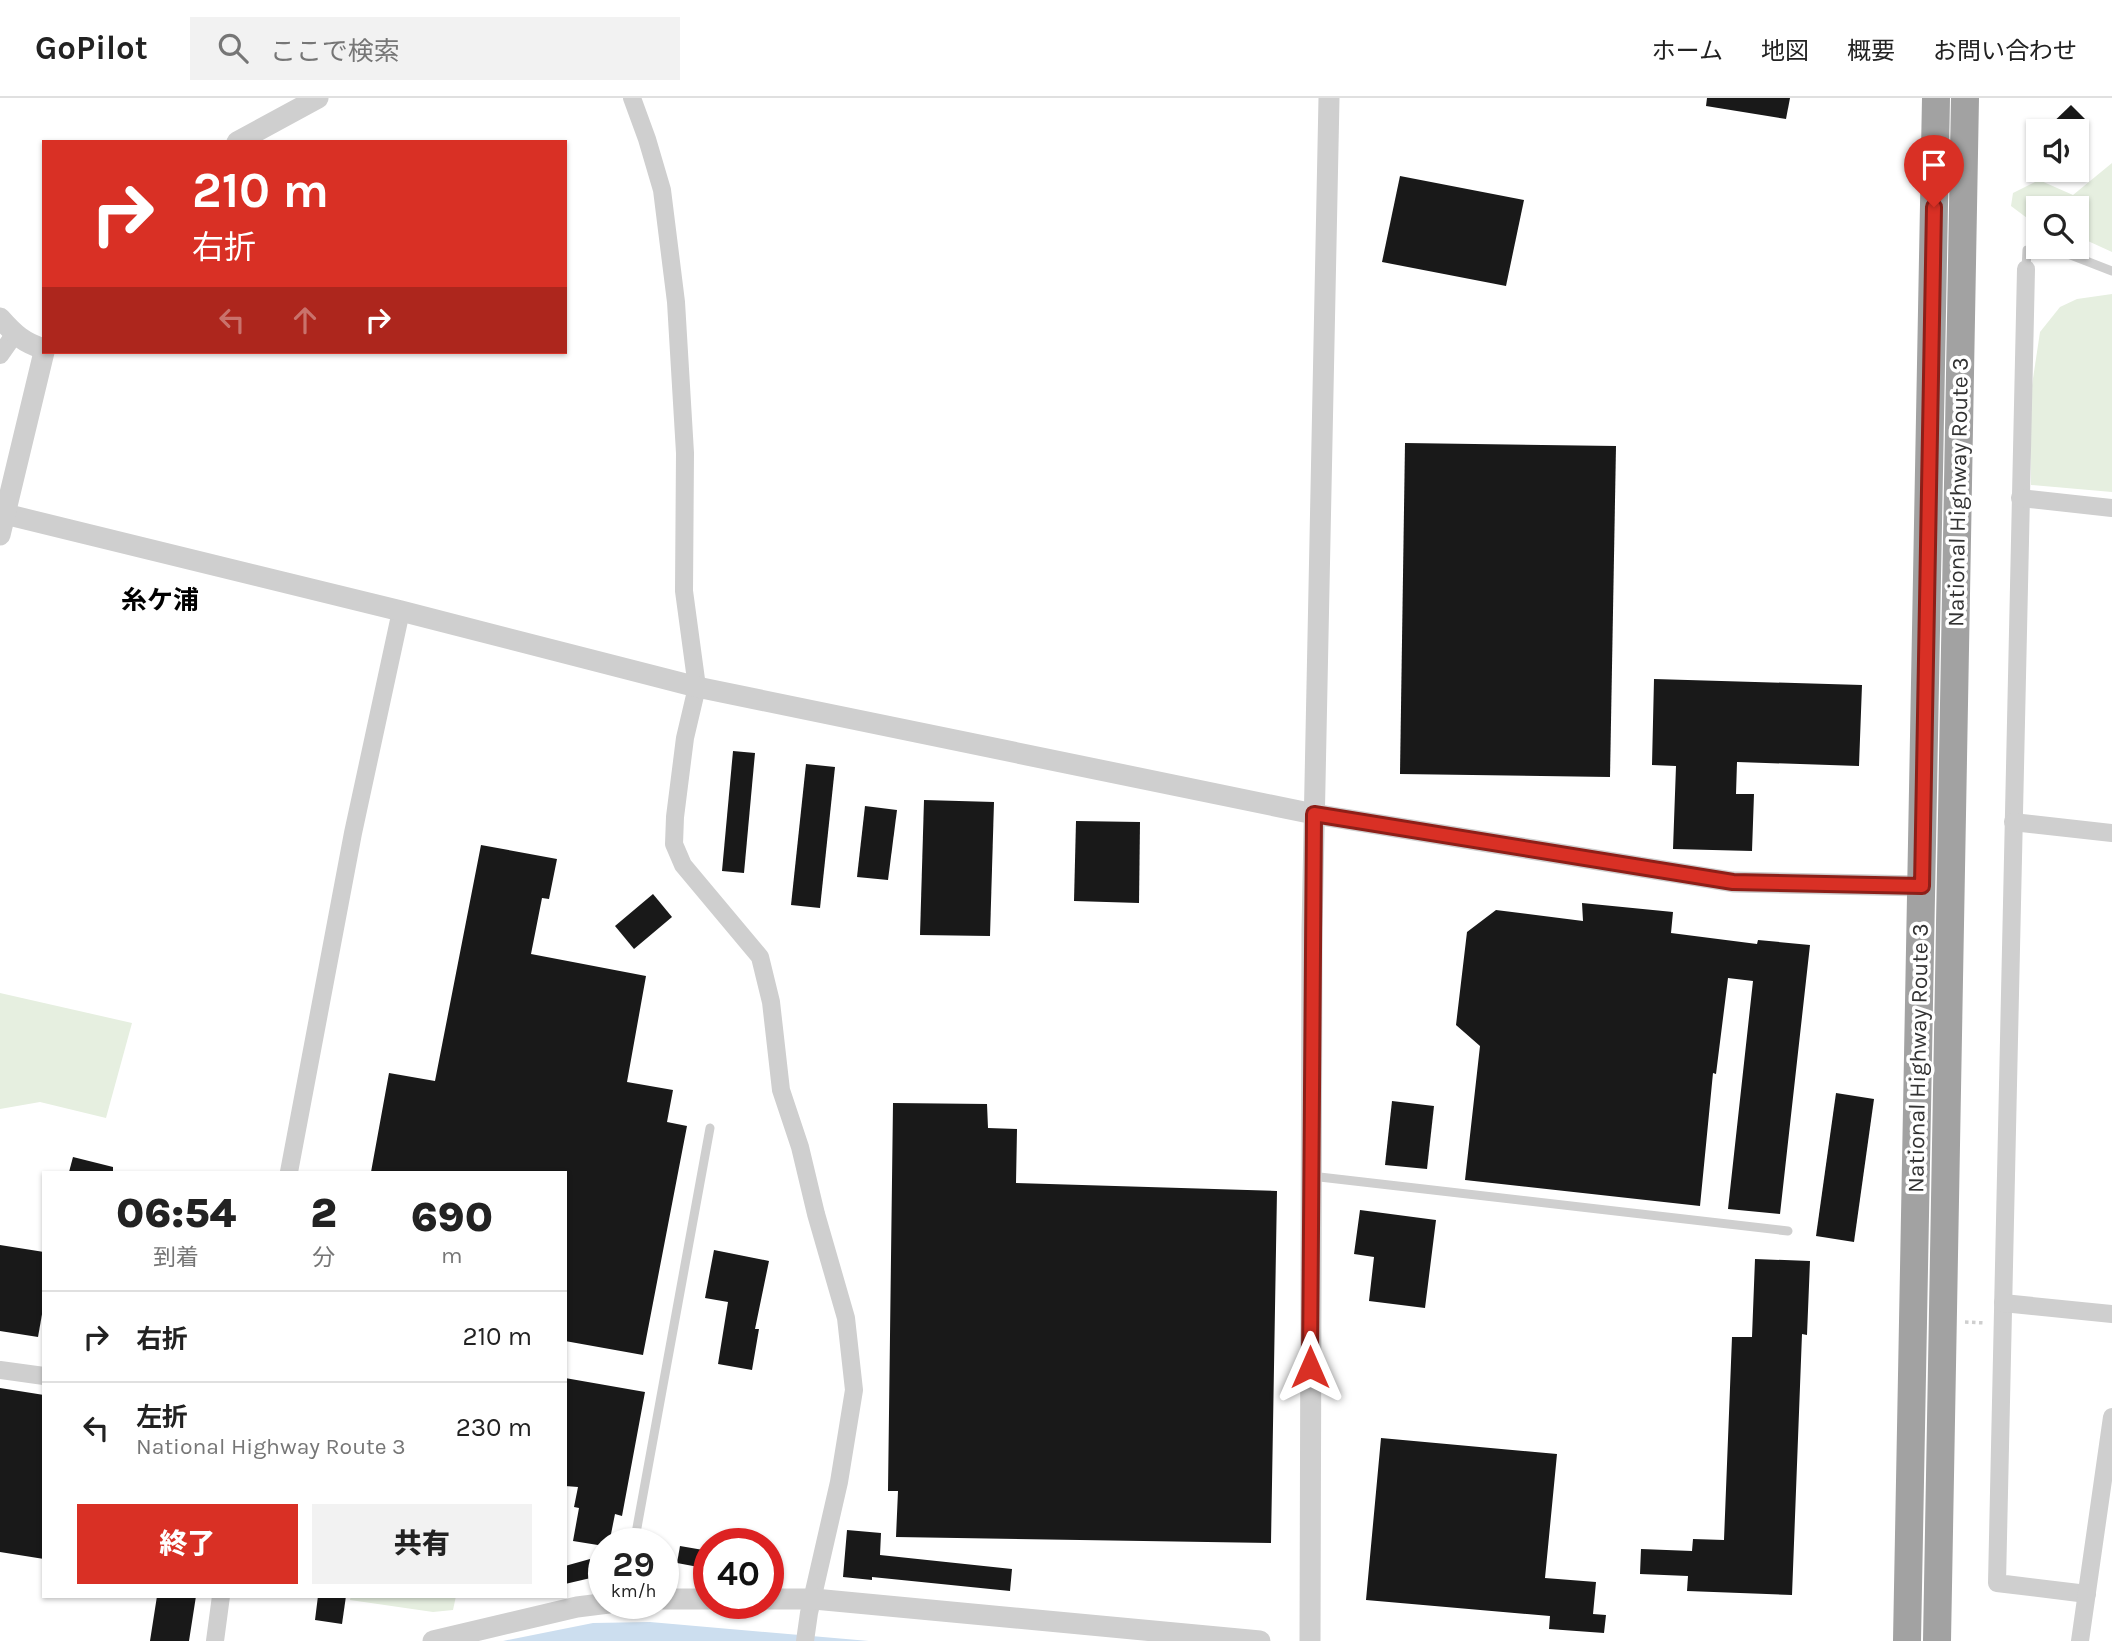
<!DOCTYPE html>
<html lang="ja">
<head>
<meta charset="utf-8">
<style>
  :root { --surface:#fff; --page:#f2f2f2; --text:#222; --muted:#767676; --line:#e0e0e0; --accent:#d93025 }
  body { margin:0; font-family:Karla,"Noto Sans JP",sans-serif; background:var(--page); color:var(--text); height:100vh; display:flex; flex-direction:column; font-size:26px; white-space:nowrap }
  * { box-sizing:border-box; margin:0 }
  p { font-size:23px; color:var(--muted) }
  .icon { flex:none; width:38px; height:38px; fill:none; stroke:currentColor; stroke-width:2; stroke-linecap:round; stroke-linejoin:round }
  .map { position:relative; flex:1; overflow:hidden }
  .panel { position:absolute; left:42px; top:1073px; width:525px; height:427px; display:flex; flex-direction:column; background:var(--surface); border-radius:0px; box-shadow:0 2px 5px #0004 }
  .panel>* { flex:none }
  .banner { position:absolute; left:42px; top:42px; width:525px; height:214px; border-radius:0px; box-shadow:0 2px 5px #0004; background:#d93025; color:#fff; overflow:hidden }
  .fabs { position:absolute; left:2026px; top:21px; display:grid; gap:14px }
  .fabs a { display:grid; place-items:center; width:63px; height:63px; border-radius:0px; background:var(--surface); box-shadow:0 2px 5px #0004; font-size:35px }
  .speed { position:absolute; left:588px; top:1430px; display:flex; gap:14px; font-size:35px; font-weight:700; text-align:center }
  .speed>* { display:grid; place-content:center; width:91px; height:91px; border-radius:50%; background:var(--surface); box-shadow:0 2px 5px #0004; line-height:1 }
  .speed small { font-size:18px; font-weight:400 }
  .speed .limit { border:10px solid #d22; background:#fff; color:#111 }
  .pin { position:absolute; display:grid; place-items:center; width:60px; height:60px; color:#fff; margin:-72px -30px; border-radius:50% 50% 50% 0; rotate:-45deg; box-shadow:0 0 7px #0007 }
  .pin .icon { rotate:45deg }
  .me { position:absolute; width:77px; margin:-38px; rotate:0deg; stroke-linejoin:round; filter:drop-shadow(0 0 5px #0008) }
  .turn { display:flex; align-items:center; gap:24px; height:147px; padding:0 35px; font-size:32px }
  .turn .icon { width:91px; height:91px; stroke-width:2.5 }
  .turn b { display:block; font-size:49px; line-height:60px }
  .lanes { display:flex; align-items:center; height:66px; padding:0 35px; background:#0003; justify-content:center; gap:35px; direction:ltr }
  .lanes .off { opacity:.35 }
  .eta { display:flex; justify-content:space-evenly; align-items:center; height:119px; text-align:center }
  .eta b { font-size:42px; font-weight:800; line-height:49px }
  .action { display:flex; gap:14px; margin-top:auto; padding:14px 35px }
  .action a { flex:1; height:80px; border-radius:0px; background:var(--accent); color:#fff; font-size:28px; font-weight:800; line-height:80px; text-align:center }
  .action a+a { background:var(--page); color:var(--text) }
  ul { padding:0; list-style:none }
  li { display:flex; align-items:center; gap:21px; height:91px; padding:0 35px; border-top:2px solid var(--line) }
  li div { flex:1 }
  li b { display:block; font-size:26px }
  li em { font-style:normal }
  header { display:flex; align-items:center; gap:42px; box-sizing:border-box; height:98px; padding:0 35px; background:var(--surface); border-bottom:2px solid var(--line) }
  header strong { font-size:33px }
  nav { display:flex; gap:38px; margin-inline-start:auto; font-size:24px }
  .search { width:490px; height:63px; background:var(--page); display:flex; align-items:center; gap:18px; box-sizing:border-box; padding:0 24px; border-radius:0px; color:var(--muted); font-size:26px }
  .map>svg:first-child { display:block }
  .green { fill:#e6efe0 }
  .water { fill:#ccdeef }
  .building { fill:#191919 }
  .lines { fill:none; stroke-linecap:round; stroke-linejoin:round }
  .path { stroke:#cfcfcf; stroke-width:3.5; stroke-dasharray:3.5 3.5; stroke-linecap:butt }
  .service { stroke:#cfcfcf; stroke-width:9 }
  .minor { stroke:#cfcfcf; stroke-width:18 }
  .tertiary { stroke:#cfcfcf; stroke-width:21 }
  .trunk { stroke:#a2a2a2; stroke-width:28 }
  .route-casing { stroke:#8d1f18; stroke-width:18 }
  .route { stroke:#d93025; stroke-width:12 }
  .labels { text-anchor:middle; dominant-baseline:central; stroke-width:7; stroke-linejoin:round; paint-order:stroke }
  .street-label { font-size:23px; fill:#323232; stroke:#fff }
  .quarter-label { font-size:26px; font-weight:bold; fill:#000; stroke:#fff }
</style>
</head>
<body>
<header>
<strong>GoPilot</strong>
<div class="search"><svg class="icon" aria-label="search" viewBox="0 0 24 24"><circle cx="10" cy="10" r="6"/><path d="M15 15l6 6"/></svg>ここで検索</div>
<nav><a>ホーム</a><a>地図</a><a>概要</a><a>お問い合わせ</a></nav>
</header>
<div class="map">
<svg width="2112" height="1543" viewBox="0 0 2112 1543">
  <rect width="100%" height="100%" fill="#fff"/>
  <g class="green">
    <polygon points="2112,65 2112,154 2077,138 2077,110 2039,110 2039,129 2011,108 2013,95 2039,82 2073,97"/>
    <polygon points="2112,196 2112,394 2031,387 2031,294 2040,234 2060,209 2077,201"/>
    <polygon points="0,895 132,925 106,1020 40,1004 0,1011"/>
    <polygon points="351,1498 456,1498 453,1512 433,1514 350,1502"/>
  </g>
  <polygon class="water" points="650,1524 869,1543 503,1543 593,1525"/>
  <g class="building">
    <polygon points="1707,0 1790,0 1786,21 1706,8"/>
    <polygon points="2071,7 2086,22 2075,33 2044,33"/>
    <polygon points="1400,78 1524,102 1506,188 1382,164"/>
    <polygon points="1405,345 1616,348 1610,679 1400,676"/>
    <polygon points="1654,581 1862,587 1859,668 1737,664 1736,696 1754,696 1752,753 1673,751 1676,668 1652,667"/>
    <polygon points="733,653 755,655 744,775 722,773"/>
    <polygon points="806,666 835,669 820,810 791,807"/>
    <polygon points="924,702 994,704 990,838 920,837"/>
    <polygon points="865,708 897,712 888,782 857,779"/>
    <polygon points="1076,723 1140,724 1139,805 1074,803"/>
    <polygon points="481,747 557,761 549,801 542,800 531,856 646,878 627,984 673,992 667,1024 687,1028 643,1257 565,1243 565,1074 371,1074 389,975 435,983"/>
    <polygon points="653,796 672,819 634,851 615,828"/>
    <polygon points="1582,805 1673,814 1671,835 1757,846 1758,842 1810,847 1780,1116 1728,1111 1753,883 1728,880 1716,976 1713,975 1700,1108 1465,1082 1480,948 1456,927 1467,834 1496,812 1583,823"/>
    <polygon points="1836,995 1874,1001 1854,1144 1816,1138"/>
    <polygon points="1392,1003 1434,1008 1427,1071 1385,1067"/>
    <polygon points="893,1005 987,1006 988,1030 1017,1031 1016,1085 1277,1093 1271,1445 896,1439 898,1393 888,1393"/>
    <polygon points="73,1059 113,1069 113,1074 69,1074"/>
    <polygon points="1360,1112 1436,1122 1425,1210 1369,1203 1374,1159 1354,1156"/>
    <polygon points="0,1147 44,1154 44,1205 38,1239 0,1233"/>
    <polygon points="714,1152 769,1163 755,1231 759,1231 752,1272 718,1266 728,1204 705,1200"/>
    <polygon points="1755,1161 1810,1163 1807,1237 1802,1236 1792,1497 1687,1493 1688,1478 1640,1476 1641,1451 1692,1453 1693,1441 1724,1442 1732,1239 1752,1239"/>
    <polygon points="565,1280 645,1294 622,1418 615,1416 609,1446 604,1446 604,1448 573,1443 579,1410 574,1409 578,1389 565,1388"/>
    <polygon points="0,1290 44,1297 44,1461 0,1454"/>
    <polygon points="1381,1340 1557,1356 1545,1480 1596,1484 1593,1516 1606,1517 1604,1535 1549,1531 1550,1518 1366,1502"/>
    <polygon points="847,1432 881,1435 880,1457 1012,1471 1010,1493 872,1479 872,1482 843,1479"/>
    <polygon points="680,1448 709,1453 709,1471 677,1465"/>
    <polygon points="590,1461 595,1479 565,1486 565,1468"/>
    <polygon points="157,1498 196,1498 189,1543 150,1543"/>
    <polygon points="318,1498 346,1498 342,1526 315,1522"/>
  </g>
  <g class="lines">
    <polyline class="path" points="1965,1224 1986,1225"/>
    <g class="service">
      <polyline points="2050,149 2112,173"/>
      <polyline points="2026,171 2027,152 2039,148"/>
      <polyline points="1311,1078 1788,1133"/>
      <polyline points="634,1446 710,1030"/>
    </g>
    <g class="minor">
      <polyline points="632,0 647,41 662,92 676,204 685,355 684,493 697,589 685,640 675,719 674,746 683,767 760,859 771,904 781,992 800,1049 816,1116 846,1220 854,1292 839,1384 809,1515 805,1543"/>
      <polyline points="2026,171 1997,1485 2087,1496"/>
      <polyline points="0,257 14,237"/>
      <polyline points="2020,400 2112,410"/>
      <polyline points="2013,724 2112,735"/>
      <polyline points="289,1074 353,735 401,513"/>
      <polyline points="2003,1205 2112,1216"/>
      <polyline points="0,1272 44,1278"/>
      <polyline points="215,1543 221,1498"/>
      <polyline points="2080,1543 2112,1319"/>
    </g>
    <g class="tertiary">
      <polyline points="237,44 318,0"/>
      <path d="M0,220C14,236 24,245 44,251"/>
      <polyline points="5,416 401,513 697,589 1314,716 1733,784 1922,788"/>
      <polyline points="0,437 44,254"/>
      <polyline points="663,1501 709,1501"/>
      <polyline points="768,1501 814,1501 1260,1543"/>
      <polyline points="433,1543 577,1509 609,1505"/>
      <polyline points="1310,1543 1312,832 1329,0"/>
    </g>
    <g class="trunk">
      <polyline points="1907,1543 1936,0"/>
      <polyline points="1937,1543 1965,0"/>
    </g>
  </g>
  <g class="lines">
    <defs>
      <polyline id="route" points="1310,1269 1314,716 1733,784 1922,788 1934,109"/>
    </defs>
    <use href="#route" class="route-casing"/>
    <use href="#route" class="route"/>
  </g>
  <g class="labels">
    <g class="street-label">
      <text transform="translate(1958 394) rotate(-89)">National Highway Route 3</text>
      <text transform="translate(1918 960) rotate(-89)">National Highway Route 3</text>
    </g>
    <g class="quarter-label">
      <text x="160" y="502">糸ケ浦</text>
    </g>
  </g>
</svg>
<div class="fabs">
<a><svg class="icon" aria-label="sound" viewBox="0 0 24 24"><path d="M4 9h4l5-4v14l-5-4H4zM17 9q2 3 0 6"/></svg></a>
<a><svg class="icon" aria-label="search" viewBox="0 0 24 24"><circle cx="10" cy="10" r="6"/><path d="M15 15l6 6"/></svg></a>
</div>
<div class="speed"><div>29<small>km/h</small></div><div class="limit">40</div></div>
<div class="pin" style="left:1934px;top:109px;background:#d93025"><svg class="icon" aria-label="arrive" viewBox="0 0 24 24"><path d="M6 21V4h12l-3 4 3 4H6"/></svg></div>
<svg class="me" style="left:1310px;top:1269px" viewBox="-20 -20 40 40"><path d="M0-17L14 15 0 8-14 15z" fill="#d93025" stroke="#fff" stroke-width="4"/></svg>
<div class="banner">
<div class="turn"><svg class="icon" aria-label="right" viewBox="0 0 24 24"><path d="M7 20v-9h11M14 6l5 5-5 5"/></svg><div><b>210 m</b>右折</div></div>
<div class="lanes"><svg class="icon off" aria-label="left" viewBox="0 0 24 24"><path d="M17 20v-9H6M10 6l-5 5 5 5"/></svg><svg class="icon off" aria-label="ahead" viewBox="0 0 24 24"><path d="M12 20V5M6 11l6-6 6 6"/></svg><svg class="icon" aria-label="right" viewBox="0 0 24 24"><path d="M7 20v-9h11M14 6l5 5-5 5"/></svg></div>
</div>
<section class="panel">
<div class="eta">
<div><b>06:54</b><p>到着</p></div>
<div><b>2</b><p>分</p></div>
<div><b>690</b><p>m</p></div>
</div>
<ul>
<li><svg class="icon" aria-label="right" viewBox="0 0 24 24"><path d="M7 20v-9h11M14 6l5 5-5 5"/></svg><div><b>右折</b></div><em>210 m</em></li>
<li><svg class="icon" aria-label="left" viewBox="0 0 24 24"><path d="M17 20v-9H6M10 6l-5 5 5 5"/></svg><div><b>左折</b><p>National Highway Route 3</p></div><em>230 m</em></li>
</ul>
<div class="action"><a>終了</a><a>共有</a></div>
</section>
</div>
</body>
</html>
